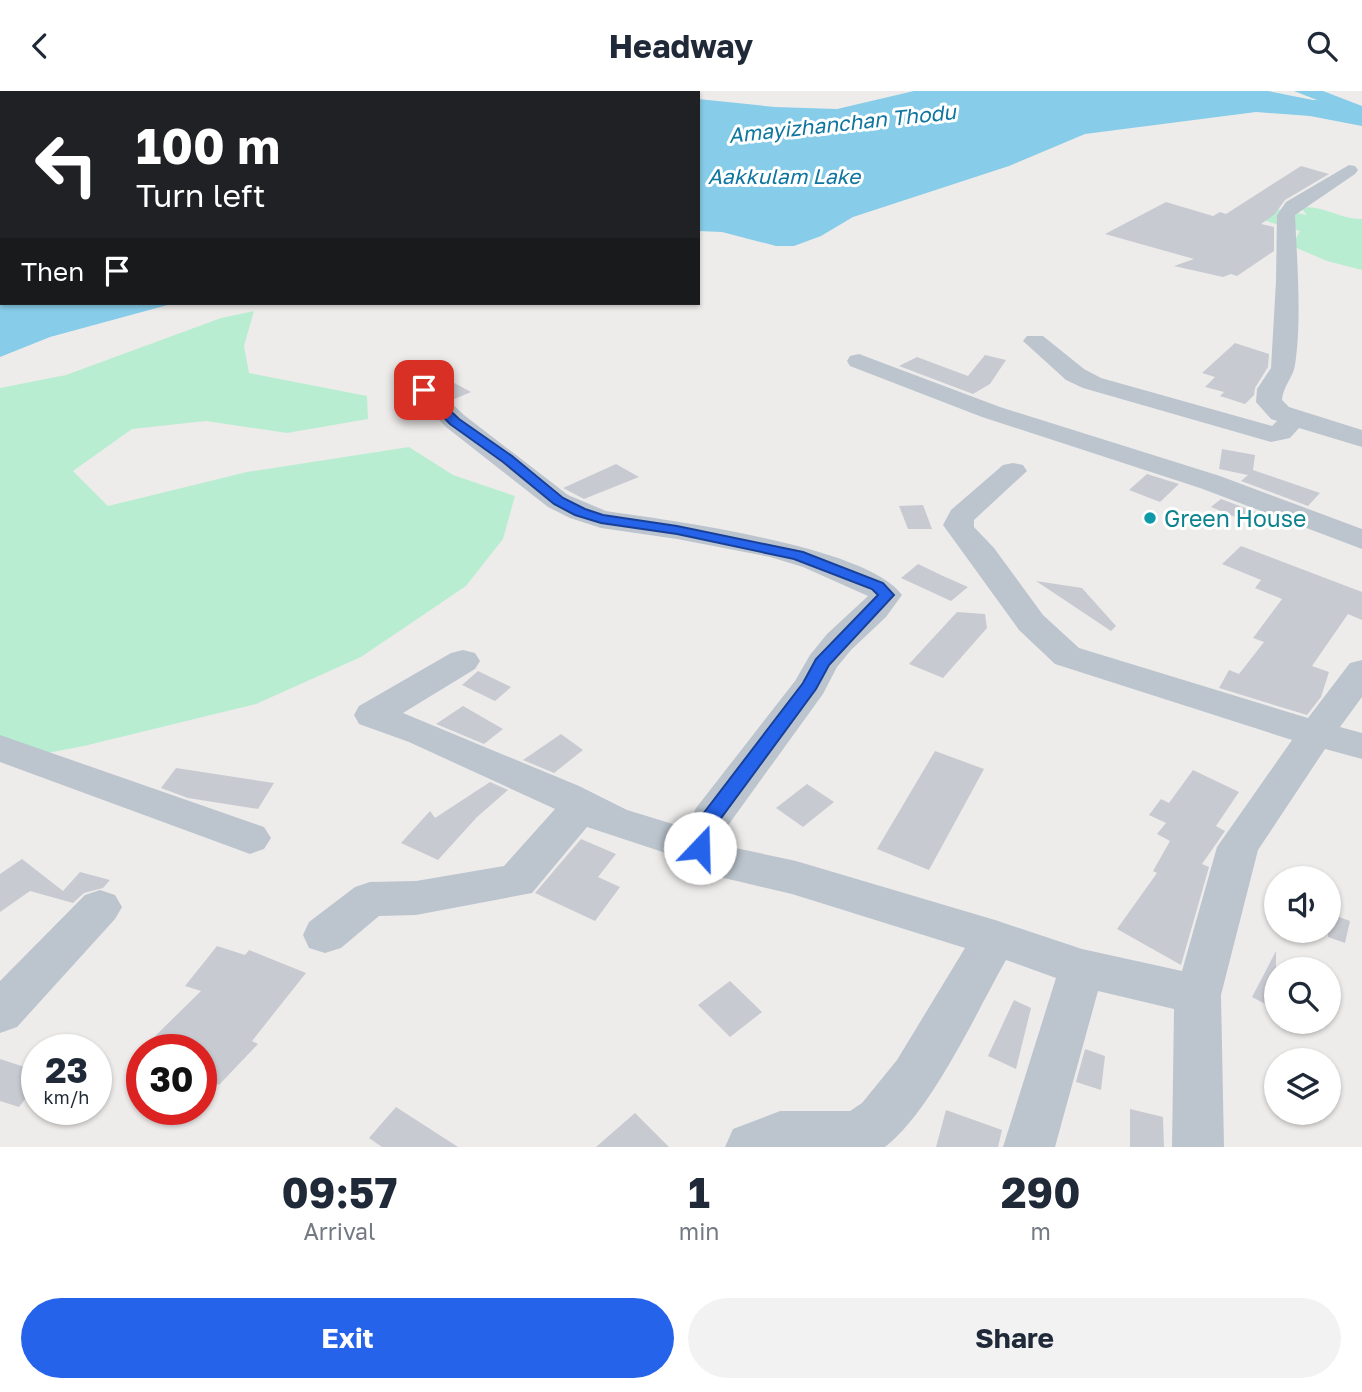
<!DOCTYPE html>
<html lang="en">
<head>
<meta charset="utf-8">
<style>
  :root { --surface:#fff; --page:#f2f2f3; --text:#1f2937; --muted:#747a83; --accent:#2563eb }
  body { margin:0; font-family:"Golos Text",sans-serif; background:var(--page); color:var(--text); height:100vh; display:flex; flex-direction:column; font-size:26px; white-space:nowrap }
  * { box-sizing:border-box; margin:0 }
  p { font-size:23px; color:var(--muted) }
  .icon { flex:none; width:38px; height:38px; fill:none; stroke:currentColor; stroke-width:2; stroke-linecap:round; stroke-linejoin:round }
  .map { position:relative; height:1056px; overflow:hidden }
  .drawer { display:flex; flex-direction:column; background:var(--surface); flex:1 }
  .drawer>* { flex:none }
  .hud { position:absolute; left:0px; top:0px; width:700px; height:214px; box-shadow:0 2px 5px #0004; background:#202124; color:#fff; overflow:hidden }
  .controls { position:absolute; left:1264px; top:775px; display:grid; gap:14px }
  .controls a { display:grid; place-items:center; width:77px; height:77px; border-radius:50%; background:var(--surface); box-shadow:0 2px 5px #0004; font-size:35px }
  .speed { position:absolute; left:21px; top:943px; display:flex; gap:14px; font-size:35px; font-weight:700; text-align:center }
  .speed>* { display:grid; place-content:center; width:91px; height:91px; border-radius:50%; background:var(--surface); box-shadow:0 2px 5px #0004; line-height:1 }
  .speed small { font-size:18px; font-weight:400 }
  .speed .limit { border:10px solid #d22; background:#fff; color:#111 }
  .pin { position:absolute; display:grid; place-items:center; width:60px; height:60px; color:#fff; margin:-30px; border-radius:14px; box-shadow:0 4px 10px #0006 }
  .me { position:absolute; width:77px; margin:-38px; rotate:21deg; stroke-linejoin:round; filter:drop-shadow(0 0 5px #0008) }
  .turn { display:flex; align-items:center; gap:24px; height:147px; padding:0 21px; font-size:32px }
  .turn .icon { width:91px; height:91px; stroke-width:2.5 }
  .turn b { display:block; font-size:49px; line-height:60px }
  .then { display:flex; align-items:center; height:66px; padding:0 21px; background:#0003; gap:14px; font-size:26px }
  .eta { display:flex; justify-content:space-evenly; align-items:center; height:119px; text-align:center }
  .eta b { font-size:42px; font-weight:700; line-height:49px }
  .button { display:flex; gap:14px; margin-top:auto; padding:14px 21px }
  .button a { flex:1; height:80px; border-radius:42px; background:var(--accent); color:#fff; font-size:28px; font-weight:700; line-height:80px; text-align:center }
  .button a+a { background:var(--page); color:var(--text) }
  header { display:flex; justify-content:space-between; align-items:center; height:91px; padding:0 21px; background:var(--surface); font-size:32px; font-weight:700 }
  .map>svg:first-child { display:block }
  .green { fill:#b9edd1 }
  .water { fill:#87cce9 }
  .building { fill:#c8cad1 }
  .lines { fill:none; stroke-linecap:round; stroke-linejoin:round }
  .minor { fill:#bcc5ce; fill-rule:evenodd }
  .route { fill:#2563eb; stroke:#184099; stroke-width:2 }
  .culture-dot { fill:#0f9aa8; stroke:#fff; stroke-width:2.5 }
  .labels { text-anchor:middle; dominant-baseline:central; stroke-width:6; stroke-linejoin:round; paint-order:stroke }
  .far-water-label { font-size:21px; font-style:italic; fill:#0f76a0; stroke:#fff }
  .culture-label { font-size:23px; fill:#0d838f; stroke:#fff; text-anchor:start }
</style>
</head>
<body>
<header><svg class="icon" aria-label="back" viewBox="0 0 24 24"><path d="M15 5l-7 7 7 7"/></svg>Headway<svg class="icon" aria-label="search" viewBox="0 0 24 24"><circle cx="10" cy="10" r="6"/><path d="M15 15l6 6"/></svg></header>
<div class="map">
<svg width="1362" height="1056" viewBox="0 0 1362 1056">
  <rect width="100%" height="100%" fill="#eeeceb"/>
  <g class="green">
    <path d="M1245,112L1307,124L1301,117C1321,113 1341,129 1362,128V179L1327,170L1292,155L1300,140L1239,122Z"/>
    <polygon points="254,220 244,255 249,282 367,305 368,328 287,342 206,330 132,338 73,380 108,415 247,381 409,356 453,384 515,405 503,448 466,495 361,566 256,613 84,655 0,671 0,297 66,284 221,227"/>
  </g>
  <g class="water">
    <polygon points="225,0 638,0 648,2 207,2"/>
    <polygon points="914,0 1268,0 1313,9 1317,9 1294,0 1323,0 1362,15 1362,35 1310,25 1256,21 1085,43 1009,75 853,126 821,145 794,155 776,155 722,141 698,140 698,8 775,16 837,18"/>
    <polygon points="0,39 2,212 175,212 50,246 0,266"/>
  </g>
  <g class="building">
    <polygon points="1301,75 1329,83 1285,109 1275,123 1261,133 1274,136 1274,160 1237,185 1231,183 1223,186 1174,175 1194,168 1105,143 1166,111 1213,125 1220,121 1226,123"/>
    <polygon points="1235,252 1269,263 1268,276 1255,297 1254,304 1245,313 1220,305 1224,301 1205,296 1215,286 1202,282"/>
    <polygon points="985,264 1006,269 990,293 973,303 899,275 917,266 968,285"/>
    <polygon points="445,287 471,301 452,309 433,292"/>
    <polygon points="1222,358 1255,364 1253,379 1320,402 1308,415 1241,390 1248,384 1219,378"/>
    <polygon points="616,373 639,386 584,408 563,397"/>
    <polygon points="1147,383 1179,393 1160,411 1129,399"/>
    <polygon points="1221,408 1261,423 1250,432 1211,416"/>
    <polygon points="923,414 932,438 908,438 899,415"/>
    <polygon points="1241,455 1362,501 1362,529 1348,523 1312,575 1329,581 1321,606 1307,624 1219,597 1229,579 1239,583 1264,551 1253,547 1282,508 1255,497 1261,489 1222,473"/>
    <polygon points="918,473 943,485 968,496 951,510 901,487"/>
    <polygon points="1036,490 1082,497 1116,535 1111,540"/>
    <polygon points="957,521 985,523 987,537 943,587 909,573"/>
    <polygon points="478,580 511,596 495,610 462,594"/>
    <polygon points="463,615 503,638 484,653 436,633"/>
    <polygon points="561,643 583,659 554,682 523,669"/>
    <polygon points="935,660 984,678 929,779 877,758"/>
    <polygon points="176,677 274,692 258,718 188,707 161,697"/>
    <polygon points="1193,679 1239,701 1216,735 1225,740 1202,773 1209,776 1181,874 1117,838 1157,782 1153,780 1170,750 1157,743 1166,732 1149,724 1161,708 1169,712"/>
    <polygon points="490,691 508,699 477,726 438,769 401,752 430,720 435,727"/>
    <polygon points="807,693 834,711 803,736 776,717"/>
    <polygon points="581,748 616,763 598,786 620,796 595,830 535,802"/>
    <polygon points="22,768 63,800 80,781 110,789 103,797 84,802 73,812 30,800 0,821 0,783"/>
    <polygon points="1328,822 1350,830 1345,852 1328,846"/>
    <polygon points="217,855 245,864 249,859 306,882 252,950 258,953 219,994 201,983 201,959 162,959 149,951 201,900 185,895"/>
    <polygon points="1276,860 1276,919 1252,906"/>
    <polygon points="730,890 762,921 730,946 698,914"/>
    <polygon points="1014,909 1031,917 1016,978 988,965"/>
    <polygon points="1085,958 1105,965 1101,999 1076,991"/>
    <polygon points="0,968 37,980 37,993 19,1016 0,1010"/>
    <polygon points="396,1016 458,1056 382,1056 369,1047"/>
    <polygon points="1130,1018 1163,1026 1164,1056 1130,1056"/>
    <polygon points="946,1019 1002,1039 998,1056 936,1056"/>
    <polygon points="635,1022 669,1056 596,1056"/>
  </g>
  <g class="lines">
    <g class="minor">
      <path d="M1349,74L1355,75L1358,79L1355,83L1295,124C1297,170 1302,230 1295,274C1293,287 1283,295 1282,309L1289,316L1362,339V356L1299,337L1290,347L1271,351L1083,297L1066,289L1023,250L1027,245H1043L1084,278L1101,287L1272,335L1277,330L1271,328L1256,311L1257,298L1271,277L1276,190L1277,124L1286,111Z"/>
      <polygon points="859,263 1000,316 1220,385 1362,438 1362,458 1200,397 982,326 850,275 847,270 850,265"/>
      <path d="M423,291L432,294L464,324L568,404L606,420C668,429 868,455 902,504L886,526L851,559L837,576L823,603L729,733L723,751L731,756L796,770L995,829L1082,858L1182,880L1217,756L1292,649L1055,573L1019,539L943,434L951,419L1003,374L1013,372L1023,374L1027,380L974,429V436L994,457L1043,524L1079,557L1308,627L1350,572L1362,569V606L1340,636L1362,642V668L1325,658L1258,759L1221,904L1224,1056H1172L1174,918L1098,900L1055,1056H1003L1056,887L1006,869C976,922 931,1021 885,1056H725L733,1038L780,1020H850L862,1012L897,969L965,857L792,803L720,786L705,781L687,769L587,736L532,802L416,824L379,825L341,857L325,862L309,857L303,844L309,831L355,796L370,791L416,790L504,775L555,718L409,651L359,633L354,624L359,615L451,562L463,559L475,562L480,570L475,578L403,622L579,695L627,719L686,737L696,717L795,590L810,564L827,543L868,505L803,476L770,466L677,448L601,437L570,427L548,416L446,336L410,299L414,294Z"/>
      <polygon points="0,644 264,736 271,747 264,758 250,763 0,671"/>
      <polygon points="100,799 115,804 122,816 115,828 17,936 0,942 0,890 85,804"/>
    </g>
  </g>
  <polygon class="route" points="424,295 459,328 512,365 563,407 585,418 603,424 677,435 803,461 883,492 894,504 829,574 816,598 719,730 707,762 700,764 693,762 690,757 703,723 803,592 816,568 878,504 872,498 794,468 677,443 601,432 575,424 554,413 503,371 450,333 419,301 417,299"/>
  <circle class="culture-dot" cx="1150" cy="427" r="7"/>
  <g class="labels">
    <g class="far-water-label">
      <text transform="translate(842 32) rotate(-6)">Amayizhanchan Thodu</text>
      <text x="784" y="85">Aakkulam Lake</text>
    </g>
    <g class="culture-label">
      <text x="1164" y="427">Green House</text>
    </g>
  </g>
</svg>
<div class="controls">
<a><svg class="icon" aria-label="sound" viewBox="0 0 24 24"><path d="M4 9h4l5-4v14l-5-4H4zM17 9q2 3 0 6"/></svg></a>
<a><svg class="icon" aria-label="search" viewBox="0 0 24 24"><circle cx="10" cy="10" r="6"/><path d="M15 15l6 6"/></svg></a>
<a><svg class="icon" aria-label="layers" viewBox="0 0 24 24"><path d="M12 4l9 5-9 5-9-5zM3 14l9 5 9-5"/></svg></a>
</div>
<div class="speed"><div>23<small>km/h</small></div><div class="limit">30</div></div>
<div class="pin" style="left:424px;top:299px;background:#d93025"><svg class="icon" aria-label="arrive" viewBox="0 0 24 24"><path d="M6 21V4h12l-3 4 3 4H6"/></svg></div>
<svg class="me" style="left:700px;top:757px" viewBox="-20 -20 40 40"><circle r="19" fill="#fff"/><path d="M0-13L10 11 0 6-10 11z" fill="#2563eb"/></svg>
<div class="hud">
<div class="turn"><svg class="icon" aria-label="left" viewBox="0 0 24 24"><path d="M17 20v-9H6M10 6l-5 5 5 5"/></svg><div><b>100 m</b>Turn left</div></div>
<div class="then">Then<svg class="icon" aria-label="arrive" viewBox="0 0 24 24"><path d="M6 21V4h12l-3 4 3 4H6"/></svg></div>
</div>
</div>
<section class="drawer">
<div class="eta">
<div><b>09:57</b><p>Arrival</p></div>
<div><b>1</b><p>min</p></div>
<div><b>290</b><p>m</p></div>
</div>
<div class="button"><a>Exit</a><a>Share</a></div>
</section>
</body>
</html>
